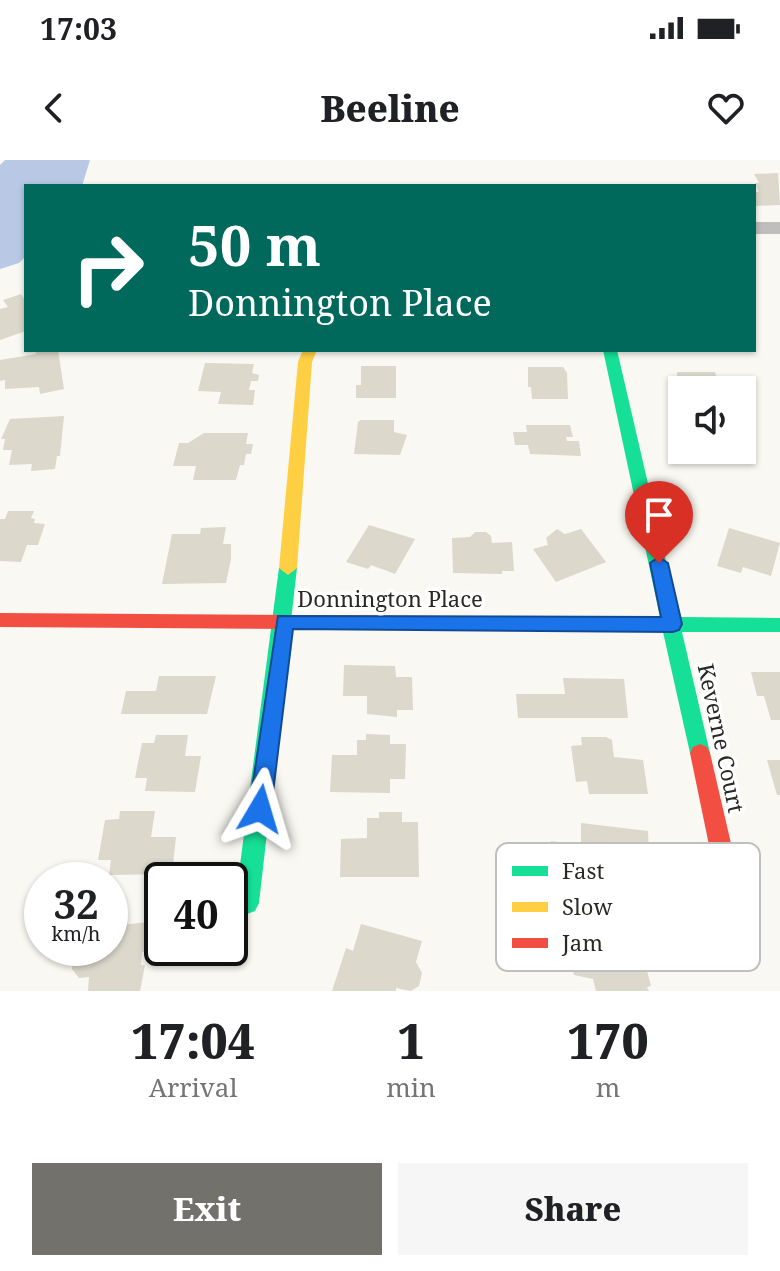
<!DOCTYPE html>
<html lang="en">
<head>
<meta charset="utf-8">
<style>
  :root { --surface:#fff; --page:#f6f6f6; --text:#202124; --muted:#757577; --accent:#73716c }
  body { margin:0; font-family:"Noto Serif",serif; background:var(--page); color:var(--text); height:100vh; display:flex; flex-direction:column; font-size:30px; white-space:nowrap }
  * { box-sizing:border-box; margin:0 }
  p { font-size:26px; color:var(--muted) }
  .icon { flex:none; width:44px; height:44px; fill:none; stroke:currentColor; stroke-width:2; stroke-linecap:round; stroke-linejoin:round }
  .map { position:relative; height:831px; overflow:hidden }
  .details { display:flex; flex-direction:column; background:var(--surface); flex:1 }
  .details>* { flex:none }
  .top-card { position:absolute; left:24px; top:24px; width:732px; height:168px; border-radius:0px; box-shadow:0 2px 6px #0004; background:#00695c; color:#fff; overflow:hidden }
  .fabs { position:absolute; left:668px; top:216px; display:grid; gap:16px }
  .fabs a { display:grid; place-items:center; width:88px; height:88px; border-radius:0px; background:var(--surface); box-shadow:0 2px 6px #0004; font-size:40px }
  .speed { position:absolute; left:24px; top:702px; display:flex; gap:16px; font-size:40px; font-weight:700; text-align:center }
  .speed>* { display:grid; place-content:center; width:104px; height:104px; border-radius:50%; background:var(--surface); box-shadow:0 2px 6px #0004; line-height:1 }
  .speed small { font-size:20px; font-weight:400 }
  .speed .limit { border:4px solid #111; border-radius:12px; background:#fff; color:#111 }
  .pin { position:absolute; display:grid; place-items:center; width:68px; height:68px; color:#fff; margin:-82px -34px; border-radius:50% 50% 50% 0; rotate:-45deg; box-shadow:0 0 8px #0007 }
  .pin .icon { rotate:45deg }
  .me { position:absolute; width:88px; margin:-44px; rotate:7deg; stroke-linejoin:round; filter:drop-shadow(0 0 6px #0008) }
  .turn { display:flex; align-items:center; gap:28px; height:168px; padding:0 32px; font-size:36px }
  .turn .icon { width:104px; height:104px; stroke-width:2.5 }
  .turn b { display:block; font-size:56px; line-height:68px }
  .eta { display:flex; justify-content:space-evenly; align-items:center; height:136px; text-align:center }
  .eta b { font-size:48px; font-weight:800; line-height:56px }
  .cta { display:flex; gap:16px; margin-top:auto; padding:16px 32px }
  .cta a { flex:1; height:92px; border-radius:0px; background:var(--accent); color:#fff; font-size:32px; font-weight:800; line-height:92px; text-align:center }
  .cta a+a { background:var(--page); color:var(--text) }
  .status { display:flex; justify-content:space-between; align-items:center; height:56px; padding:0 40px; background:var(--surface); direction:ltr }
  .status svg { height:22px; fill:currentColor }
  header { display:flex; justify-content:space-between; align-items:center; height:104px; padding:0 32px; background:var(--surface); font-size:36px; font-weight:800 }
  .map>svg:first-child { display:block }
  .water { fill:#b9c8e5 }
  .building { fill:#dcd8cc }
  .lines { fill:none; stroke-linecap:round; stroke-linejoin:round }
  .street { fill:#c0bebc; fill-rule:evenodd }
  .fast { fill:#16e098; fill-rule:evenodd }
  .slow { fill:#ffcf43; fill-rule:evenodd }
  .jam { fill:#f24e42; fill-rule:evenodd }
  .route { fill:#1a73e8; stroke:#114b97; stroke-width:2 }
  .labels { text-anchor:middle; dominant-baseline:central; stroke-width:7; stroke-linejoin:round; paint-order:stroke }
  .street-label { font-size:22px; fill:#2a2924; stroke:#fff }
  .key { fill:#fff; stroke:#bfbfbd; stroke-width:2 }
  .key-label { font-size:22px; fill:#2a2924 }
</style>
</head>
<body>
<div class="status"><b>17:03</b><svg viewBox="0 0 49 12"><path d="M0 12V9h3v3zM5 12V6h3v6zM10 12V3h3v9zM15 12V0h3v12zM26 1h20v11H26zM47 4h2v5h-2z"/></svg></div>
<header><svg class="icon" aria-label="back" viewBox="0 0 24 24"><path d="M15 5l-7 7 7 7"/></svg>Beeline<svg class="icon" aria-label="heart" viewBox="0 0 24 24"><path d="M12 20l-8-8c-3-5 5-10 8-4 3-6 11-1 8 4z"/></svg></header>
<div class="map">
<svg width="780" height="831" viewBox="0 0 780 831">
  <rect width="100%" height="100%" fill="#faf8f2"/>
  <polygon class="water" points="5,0 90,0 82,26 26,26 26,96 19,103 0,109 0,5"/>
  <g class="building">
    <polygon points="778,13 780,45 754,46 754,32 759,32 755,23 759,23 754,14"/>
    <polygon points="21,134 26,142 26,171 0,180 0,149 8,147 3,140"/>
    <polygon points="35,190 58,190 64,229 40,234 39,227 5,229 5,220 0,221 0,200 36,194"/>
    <polygon points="205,203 254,204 252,213 259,215 258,221 251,221 249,230 255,230 253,245 218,244 221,232 198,231"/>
    <polygon points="361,206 396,206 396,238 356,238 356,225 361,225"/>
    <polygon points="528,207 563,207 567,213 568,239 532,239 531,227 528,227"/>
    <polygon points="677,212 715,212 721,230 682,230 682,239 679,239 675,226 681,226 677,224"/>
    <polygon points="64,256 60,296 57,296 55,309 31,311 32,304 9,305 12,290 3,290 5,279 1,279 10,259"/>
    <polygon points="361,260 394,260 394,272 407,275 400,295 354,294 358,262"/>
    <polygon points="526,265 570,265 573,277 566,277 567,281 579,281 581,296 530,294 528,285 515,285 513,272 527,272"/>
    <polygon points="204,273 248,273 246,284 253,284 251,294 246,294 244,305 240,305 236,320 193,320 196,306 173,306 179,283 188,283"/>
    <polygon points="688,290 730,290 732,296 689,296"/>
    <polygon points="8,351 34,351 31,358 35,359 34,363 45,364 38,385 27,385 21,402 0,401 0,359 5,359"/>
    <polygon points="369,365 415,379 395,414 371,405 368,409 346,402"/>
    <polygon points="226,367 223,384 231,384 231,399 226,423 162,424 172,374 200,374 201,368"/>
    <polygon points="729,368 780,383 771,416 743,407 741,413 717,406"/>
    <polygon points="557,369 565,374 581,369 606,402 556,422 533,389 548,385 546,378"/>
    <polygon points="475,372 486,372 491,376 492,383 512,382 514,411 502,411 502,414 453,413 452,378 470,377"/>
    <polygon points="344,505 395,506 396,517 412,517 413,550 397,550 397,557 367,554 367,536 343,536"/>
    <polygon points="751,512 780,512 780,560 771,560 764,536 757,536"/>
    <polygon points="159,516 216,516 207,554 121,554 126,531 156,531"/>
    <polygon points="563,518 624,519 628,558 518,558 516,534 565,534"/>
    <polygon points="366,574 390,575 390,584 406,584 405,619 390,619 390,633 330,632 332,595 357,595 357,580 366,580"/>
    <polygon points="156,575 188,575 185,596 201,596 195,632 145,631 147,618 135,618 142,583 154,583"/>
    <polygon points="581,577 606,577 612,580 614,597 643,600 648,634 589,634 587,621 576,622 571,586 582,585"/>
    <polygon points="767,600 780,600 780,635 777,635"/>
    <polygon points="120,651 155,651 151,677 176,677 172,714 109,715 111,700 98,700 105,660 119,659"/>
    <polygon points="379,652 402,652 402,662 418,662 419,717 340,717 341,679 367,678 367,658 379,658"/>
    <polygon points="581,663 648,671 650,721 551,709 551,681 581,685"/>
    <polygon points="149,762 147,791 142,792 141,805 145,805 140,831 88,831 89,817 79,818 72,809 73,798 82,792 83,788 110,788 110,766"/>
    <polygon points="361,764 422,781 416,802 422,813 419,826 411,831 396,828 396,831 332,831 346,788 353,791"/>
    <polygon points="636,764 645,795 639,796 642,808 646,807 651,826 647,827 649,831 596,831 593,819 574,815 571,803 577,796 572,772"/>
  </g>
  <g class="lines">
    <rect class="street" x="754" y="62" width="26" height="12"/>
    <g class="fast">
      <polygon points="603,190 617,190 679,457 780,458 780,472 682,472 710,593 707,599 700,602 693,599 690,593 663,472 462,470 455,468 453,463 455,458 462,456 660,457"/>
      <polygon points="288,401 297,408 259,743 255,751 247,754 239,751 235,743 279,408"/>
    </g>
    <polygon class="slow" points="303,190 317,190 312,202 297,408 288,415 279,408 298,202"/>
    <g class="jam">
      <polygon points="0,453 462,456 469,458 471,463 469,468 462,470 0,467"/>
      <polygon points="700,584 707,587 710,593 746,748 742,756 734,759 726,756 722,748 690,593 693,587"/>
    </g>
  </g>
  <polygon class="route" points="659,397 668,403 682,464 679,470 673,472 293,469 271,649 268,656 260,659 252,656 249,649 278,456 661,457 650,403"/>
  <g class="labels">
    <g class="street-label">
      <text x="390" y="438">Donnington Place</text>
      <text transform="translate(722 578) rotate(78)">Keverne Court</text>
    </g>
  </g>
  <rect x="496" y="683" width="264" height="128" rx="12" class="key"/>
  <rect x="512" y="706" width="36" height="10" fill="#16e098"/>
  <rect x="512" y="742" width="36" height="10" fill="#ffcf43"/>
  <rect x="512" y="778" width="36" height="10" fill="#f24e42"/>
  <g class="key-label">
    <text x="562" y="719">Fast</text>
    <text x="562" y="755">Slow</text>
    <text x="562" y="791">Jam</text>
  </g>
</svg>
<div class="fabs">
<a><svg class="icon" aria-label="sound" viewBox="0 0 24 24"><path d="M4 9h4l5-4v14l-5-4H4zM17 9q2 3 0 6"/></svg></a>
</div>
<div class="speed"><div>32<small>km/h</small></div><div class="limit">40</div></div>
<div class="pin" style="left:659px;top:403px;background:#d93025"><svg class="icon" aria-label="arrive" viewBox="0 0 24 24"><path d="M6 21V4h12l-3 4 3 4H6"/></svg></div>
<svg class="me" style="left:260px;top:649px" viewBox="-20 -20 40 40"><path d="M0-17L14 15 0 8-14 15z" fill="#1a73e8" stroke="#fff" stroke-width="4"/></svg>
<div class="top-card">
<div class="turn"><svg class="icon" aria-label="right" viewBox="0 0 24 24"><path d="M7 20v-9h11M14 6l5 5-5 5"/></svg><div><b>50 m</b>Donnington Place</div></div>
</div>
</div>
<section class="details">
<div class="eta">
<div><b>17:04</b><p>Arrival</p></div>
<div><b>1</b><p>min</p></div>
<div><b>170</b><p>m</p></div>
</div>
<div class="cta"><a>Exit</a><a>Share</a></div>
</section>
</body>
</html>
